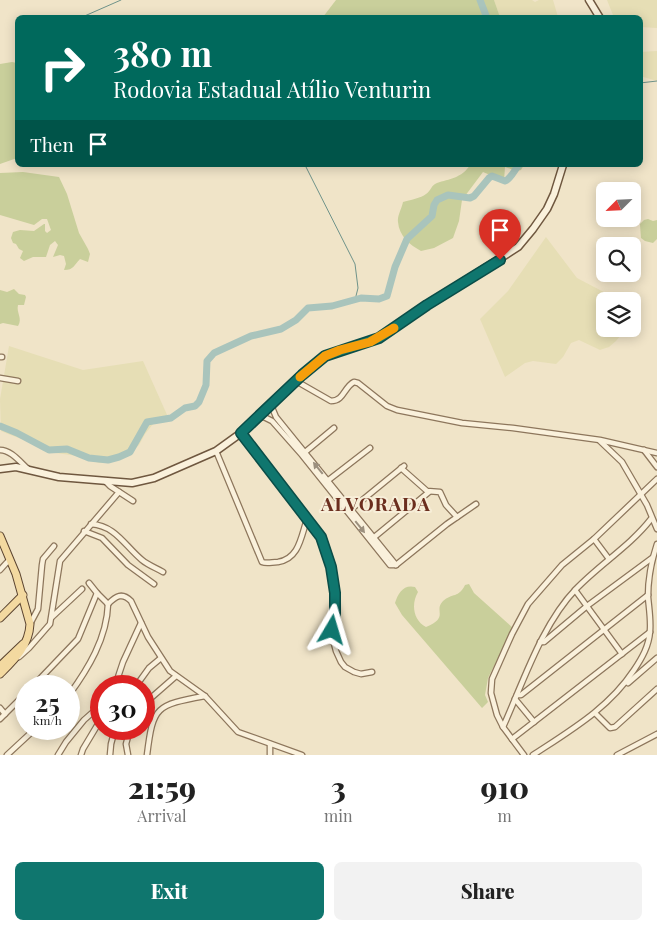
<!DOCTYPE html>
<html lang="en">
<head>
<meta charset="utf-8">
<style>
  :root { --surface:#fff; --page:#f2f2f2; --text:#222; --muted:#767676; --accent:#0f766e }
  body { margin:0; font-family:"Playfair Display",serif; background:var(--page); color:var(--text); height:100vh; display:flex; flex-direction:column; font-size:19px; white-space:nowrap }
  * { box-sizing:border-box; margin:0 }
  p { font-size:16px; color:var(--muted) }
  .icon { flex:none; width:28px; height:28px; fill:none; stroke:currentColor; stroke-width:2; stroke-linecap:round; stroke-linejoin:round }
  .map { position:relative; height:755px; overflow:hidden }
  .drawer { display:flex; flex-direction:column; background:var(--surface); flex:1 }
  .drawer>* { flex:none }
  .guide { position:absolute; left:15px; top:15px; width:628px; height:152px; border-radius:8px; box-shadow:0 2px 12px #0003; background:#00695c; color:#fff; overflow:hidden }
  .needle { width:32px; rotate:246deg }
  .fabs { position:absolute; left:596px; top:182px; display:grid; gap:10px }
  .fabs a { display:grid; place-items:center; width:45px; height:45px; border-radius:8px; background:var(--surface); box-shadow:0 2px 12px #0003; font-size:25px }
  .speed { position:absolute; left:15px; top:675px; display:flex; gap:10px; font-size:25px; font-weight:700; text-align:center }
  .speed>* { display:grid; place-content:center; width:65px; height:65px; border-radius:50%; background:var(--surface); box-shadow:0 2px 12px #0003; line-height:1 }
  .speed small { font-size:12px; font-weight:400 }
  .speed .limit { border:8px solid #d22; background:#fff; color:#111 }
  .pin { position:absolute; display:grid; place-items:center; width:42px; height:42px; color:#fff; margin:-51px -21px; border-radius:50% 50% 50% 0; rotate:-45deg; box-shadow:0 0 5px #0007 }
  .pin .icon { rotate:45deg }
  .me { position:absolute; width:55px; margin:-28px; rotate:7deg; stroke-linejoin:round; filter:drop-shadow(0 0 4px #0008) }
  .turn { display:flex; align-items:center; gap:18px; height:105px; padding:0 15px; font-size:22px }
  .turn .icon { width:65px; height:65px; stroke-width:2.5 }
  .turn b { display:block; font-size:35px; line-height:42px }
  .then { display:flex; align-items:center; height:48px; padding:0 15px; background:#0003; gap:10px; font-size:19px }
  .eta { display:flex; justify-content:space-evenly; align-items:center; height:85px; text-align:center }
  .eta b { font-size:30px; font-weight:800; line-height:35px }
  .primary-button { display:flex; gap:10px; margin-top:auto; padding:10px 15px }
  .primary-button a { flex:1; height:58px; border-radius:8px; background:var(--accent); color:#fff; font-size:20px; font-weight:800; line-height:58px; text-align:center }
  .primary-button a+a { background:var(--page); color:var(--text) }
  .map>svg:first-child { display:block }
  .farmland { fill:#e6deb5 }
  .green { fill:#c9cf9b }
  .lines { fill:none; stroke-linecap:round; stroke-linejoin:round }
  .stream { stroke:#6f938a; stroke-width:1 }
  .river { stroke:#a9c4bc; stroke-width:7 }
  .minor-casing { stroke:#8d765c; stroke-width:7 }
  .secondary-casing { stroke:#6f573f; stroke-width:9 }
  .primary-casing { stroke:#5b4430; stroke-width:9 }
  .minor { stroke:#faf1dc; stroke-width:4.5 }
  .secondary { stroke:#faf1dc; stroke-width:6 }
  .primary { stroke:#f3d9a0; stroke-width:7 }
  .oneway { fill:#9c907e }
  .route-casing { stroke:#0a4d48; stroke-width:12 }
  .route { stroke:#0f766e; stroke-width:9 }
  .slow { stroke:#f59e0b; stroke-width:9 }
  .labels { text-anchor:middle; dominant-baseline:central; stroke-width:4; stroke-linejoin:round; paint-order:stroke }
  .district-label { font-size:19px; font-weight:bold; letter-spacing:1px; fill:#6b2e1e; stroke:#f7eed8 }
</style>
</head>
<body>
<div class="map">
<svg width="657" height="755" viewBox="0 0 657 755">
  <rect width="100%" height="100%" fill="#f0e4c8"/>
  <g class="farmland">
    <polygon points="494,0 532,0 535,2 539,0 553,0 558,17 500,17"/>
    <polygon points="607,0 657,0 657,28 640,27 640,18 617,17 613,15"/>
    <polygon points="657,51 657,81 640,76 640,52"/>
    <polygon points="546,237 577,278 621,301 605,301 605,329 626,329 616,341 609,347 600,350 579,340 571,343 563,357 556,364 533,361 525,363 505,377 480,319 508,291"/>
    <polygon points="9,346 83,370 143,361 168,417 153,424 145,434 139,445 127,456 112,462 99,463 78,456 48,452 30,442 8,434 1,431 0,399"/>
  </g>
  <g class="green">
    <polygon points="336,0 494,0 500,17 323,17"/>
    <polygon points="12,62 17,63 17,158 0,164 0,64"/>
    <path d="M470,165H524L521,170L517,171L505,167L504,181L483,172L462,200L459,221L453,238L434,248L421,251C410,245 399,236 398,222C397,216 402,208 403,202C410,200 421,198 426,194C431,191 431,185 437,183C449,179 462,178 470,165Z"/>
    <path d="M23,172L59,177L67,194L79,233L88,249L90,254L88,262L80,259C74,265 74,270 64,270L66,264L64,256L60,255L53,257L58,245L55,241L50,245L46,257H33L24,261L20,258L23,251L19,249L16,244L13,243L11,238L13,232L20,230L34,231L44,224H45V231L47,233L51,230L47,219H42L34,225L0,215V173Z"/>
    <polygon points="648,219 653,221 657,220 657,239 653,243 645,241 641,238 640,224 644,220"/>
    <path d="M14,289L19,294L25,295L26,297L24,305H18C16,313 23,318 18,326L3,323L0,324V290L7,292Z"/>
    <path d="M469,584L474,593L513,628L488,678L485,695L488,702L482,708L402,615L395,603C398,593 404,584 415,587L418,592C411,604 413,620 426,627C450,617 433,611 443,601C452,593 459,598 465,585Z"/>
  </g>
  <g class="lines">
    <g class="stream">
      <polyline points="80,18 121,0"/>
      <polyline points="640,83 657,81"/>
      <polyline points="305,165 355,264 358,288 355,300"/>
    </g>
    <g class="river">
      <polyline points="480,0 487,18"/>
      <path d="M0,426L17,433L49,450L67,449L89,458L108,460L119,457L130,452L147,422L171,418L185,408L195,406L199,402L206,385L207,361L214,353L251,336L281,329L296,320L308,308L332,306L361,298L379,299L387,296L395,267L407,239L432,216L434,205L437,200L448,195L470,198L474,196L489,178L492,176L505,181C511,179 514,170 519,165"/>
    </g>
    <defs>
      <g id="minor">
        <polyline points="0,357 2,357"/>
        <polyline points="0,378 18,381"/>
        <path d="M296,381L331,401C344,401 344,387 354,382L358,383L387,406L397,410L462,423L513,428L600,440L657,453"/>
        <polyline points="257,418 264,417 272,421 302,455 390,565 396,565 276,417 271,405"/>
        <polyline points="241,433 321,537 331,567 334,589 335,613 332,636 336,651 341,662 345,667 354,672 361,674 372,672"/>
        <polyline points="600,441 622,462 647,505 657,529"/>
        <path d="M0,450C11,450 20,462 28,469"/>
        <polyline points="644,450 657,467"/>
        <path d="M216,451L262,562C267,564 272,562 278,562C299,559 301,537 307,519"/>
        <polyline points="304,453 334,428"/>
        <polyline points="401,468 427,491 440,492 446,505 457,517"/>
        <polyline points="105,481 110,486 133,501"/>
        <polyline points="326,482 370,448"/>
        <polyline points="349,511 404,466"/>
        <path d="M91,524C116,526 124,545 142,560C148,565 156,568 163,572"/>
        <polyline points="84,531 102,538 128,565 154,584"/>
        <polyline points="372,539 429,492"/>
        <polyline points="594,539 609,559"/>
        <polyline points="396,565 447,524 476,504"/>
        <polyline points="0,570 10,559"/>
        <polyline points="89,583 97,593 108,604"/>
        <polyline points="575,590 622,654"/>
        <path d="M108,604C116,596 122,592 131,601L148,637L170,671L205,696L238,732L302,755"/>
        <polyline points="52,617 82,589"/>
        <polyline points="30,624 38,609 42,565 43,559 54,546"/>
        <polyline points="540,642 544,642 587,606 652,558"/>
        <polyline points="19,657 29,648 50,624 60,561 119,492"/>
        <polyline points="628,683 657,658"/>
        <polyline points="33,686 78,639 97,593"/>
        <polyline points="115,686 123,662 141,623"/>
        <polyline points="136,686 149,668 161,658"/>
        <path d="M69,695C88,669 107,638 108,604"/>
        <polyline points="517,695 521,695 648,595"/>
        <polyline points="515,699 534,722"/>
        <polyline points="144,704 176,676"/>
        <polyline points="0,708 5,714"/>
        <polyline points="595,713 610,728 615,727 657,689"/>
        <polyline points="0,719 26,693"/>
        <path d="M503,727C523,683 542,624 576,589C600,564 630,546 651,519"/>
        <polyline points="512,739 650,632"/>
        <polyline points="7,755 35,729"/>
        <polyline points="58,755 66,742 84,720 101,705"/>
        <polyline points="81,755 83,749 101,719"/>
        <polyline points="110,755 111,744 115,729"/>
        <polyline points="128,755 126,744 130,729"/>
        <path d="M147,755C153,706 156,705 205,696"/>
        <polyline points="270,755 270,744"/>
        <polyline points="524,755 503,727 497,715 491,693 492,679 512,634 528,604 562,565 594,539 657,479"/>
        <path d="M533,755C571,730 609,708 634,670C642,658 649,646 650,631C651,620 649,608 648,597C648,579 651,562 657,544"/>
        <polyline points="617,755 657,734"/>
      </g>
      <g id="secondary">
        <polyline points="589,0 600,18"/>
        <polyline points="0,469 16,467 59,477 132,483 154,478 216,451 241,433 301,375 325,355 379,339 427,305 518,247 533,229 547,209 554,194 563,165"/>
      </g>
      <g id="primary">
        <path d="M0,536L16,574L30,624C29,646 14,660 0,674"/>
        <polyline points="0,618 23,595"/>
        <polyline points="0,666 23,644"/>
      </g>
    </defs>
    <use href="#minor" class="minor-casing"/>
    <use href="#secondary" class="secondary-casing"/>
    <use href="#primary" class="primary-casing"/>
    <use href="#minor" class="minor"/>
    <use href="#secondary" class="secondary"/>
    <use href="#primary" class="primary"/>
  </g>
  <defs><path id="oneway-solid" d="M-6-.8H1V-3.2L6.5 0L1 3.2V.8H-6Z" transform="scale(1.25)"/></defs>
  <g class="oneway">
    <use href="#oneway-solid" transform="translate(318 468) rotate(-129)"/>
    <use href="#oneway-solid" transform="translate(360 527) rotate(51)"/>
  </g>
  <g class="lines">
    <defs>
      <polyline id="route" points="332,630 335,613 335,593 331,567 321,537 241,433 302,375 325,356 379,338 427,305 500,260"/>
    </defs>
    <use href="#route" class="route-casing"/>
    <use href="#route" class="route"/>
    <polyline class="slow" points="300,377 325,356 340,350 370,342 394,328"/>
  </g>
  <g class="labels">
    <g class="district-label">
      <text x="376" y="503">ALVORADA</text>
    </g>
  </g>
</svg>
<div class="fabs">
<a><svg class="needle" viewBox="-14 -14 28 28"><path d="M0-13l5 13h-10z" fill="#e53935"/><path d="M0 13l5-13h-10z" fill="#767676"/></svg></a>
<a><svg class="icon" aria-label="search" viewBox="0 0 24 24"><circle cx="10" cy="10" r="6"/><path d="M15 15l6 6"/></svg></a>
<a><svg class="icon" aria-label="layers" viewBox="0 0 24 24"><path d="M12 4l9 5-9 5-9-5zM3 14l9 5 9-5"/></svg></a>
</div>
<div class="speed"><div>25<small>km/h</small></div><div class="limit">30</div></div>
<div class="pin" style="left:500px;top:260px;background:#d93025"><svg class="icon" aria-label="arrive" viewBox="0 0 24 24"><path d="M6 21V4h12l-3 4 3 4H6"/></svg></div>
<svg class="me" style="left:332px;top:630px" viewBox="-20 -20 40 40"><path d="M0-17L14 15 0 8-14 15z" fill="#0f766e" stroke="#fff" stroke-width="4"/></svg>
<div class="guide">
<div class="turn"><svg class="icon" aria-label="right" viewBox="0 0 24 24"><path d="M7 20v-9h11M14 6l5 5-5 5"/></svg><div><b>380 m</b>Rodovia Estadual Atílio Venturin</div></div>
<div class="then">Then<svg class="icon" aria-label="arrive" viewBox="0 0 24 24"><path d="M6 21V4h12l-3 4 3 4H6"/></svg></div>
</div>
</div>
<section class="drawer">
<div class="eta">
<div><b>21:59</b><p>Arrival</p></div>
<div><b>3</b><p>min</p></div>
<div><b>910</b><p>m</p></div>
</div>
<div class="primary-button"><a>Exit</a><a>Share</a></div>
</section>
</body>
</html>
